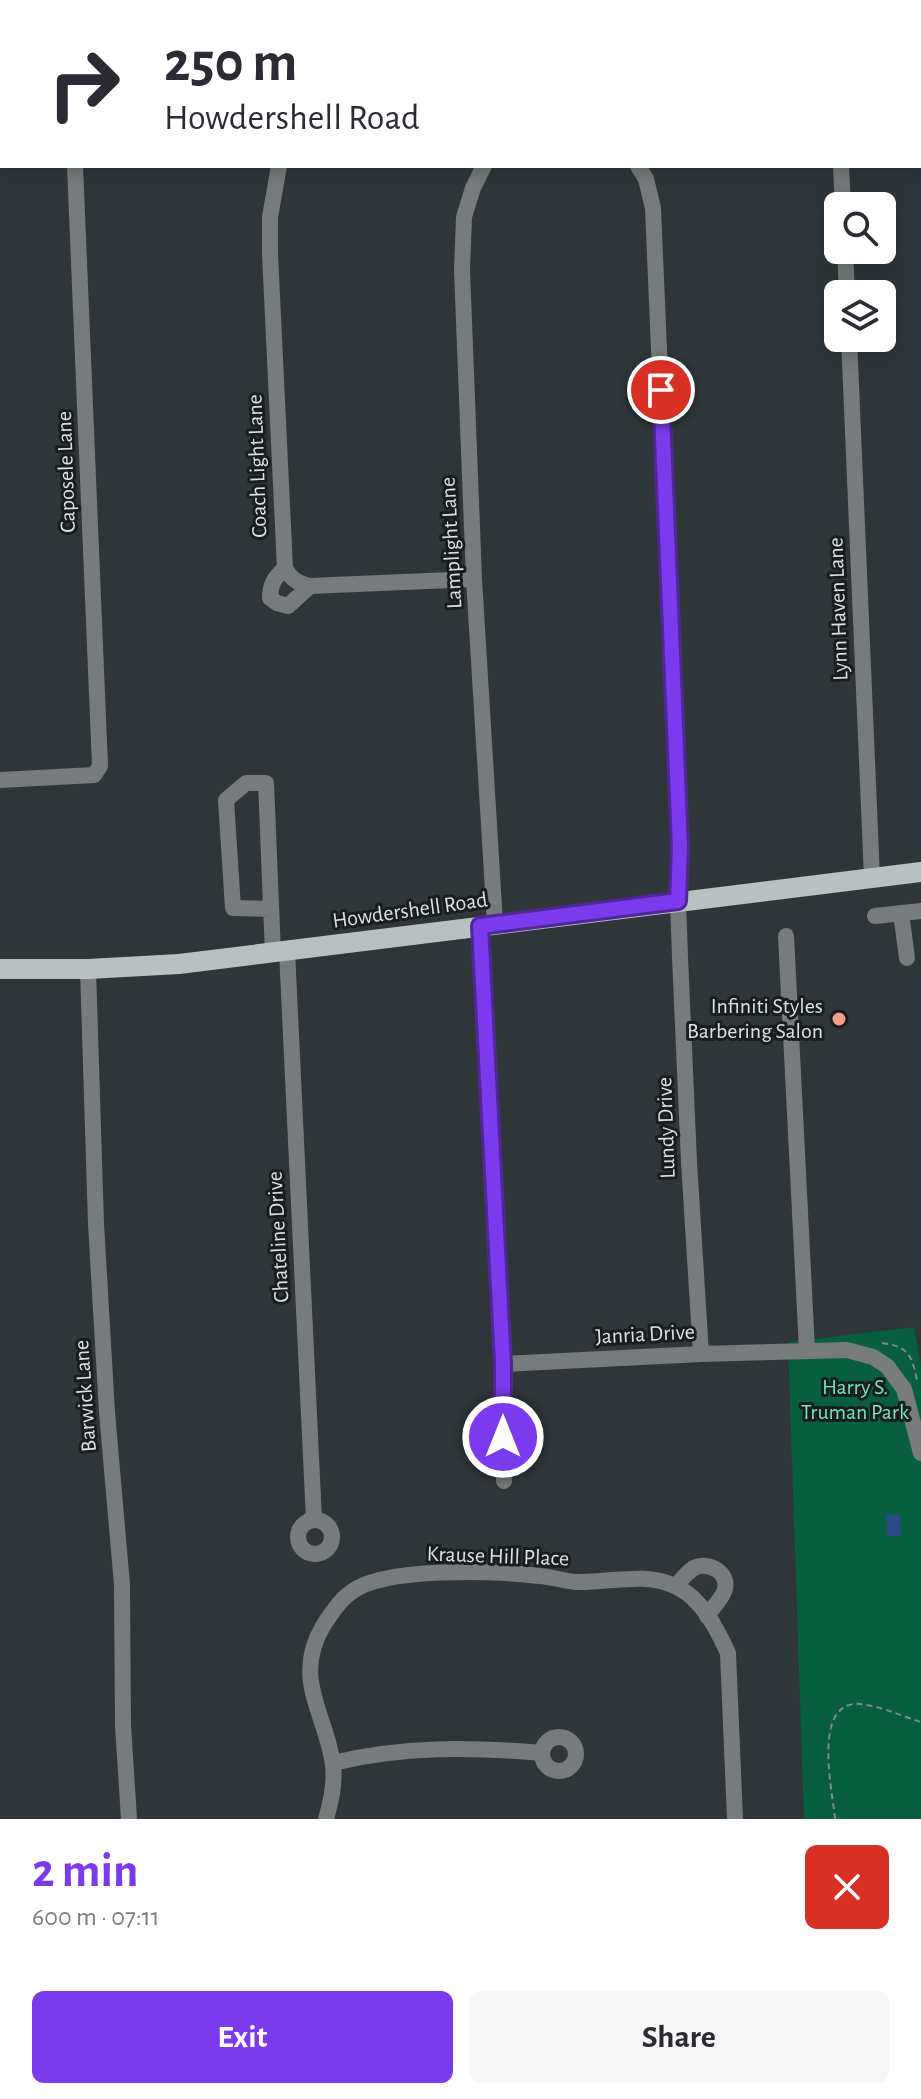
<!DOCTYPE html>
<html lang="en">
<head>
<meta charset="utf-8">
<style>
  :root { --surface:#fff; --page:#f7f7f7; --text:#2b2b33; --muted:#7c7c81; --accent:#7c3aed }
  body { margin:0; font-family:"Alegreya Sans",sans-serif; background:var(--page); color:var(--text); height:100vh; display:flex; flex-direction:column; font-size:30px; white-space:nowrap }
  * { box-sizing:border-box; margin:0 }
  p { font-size:26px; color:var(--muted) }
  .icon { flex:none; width:44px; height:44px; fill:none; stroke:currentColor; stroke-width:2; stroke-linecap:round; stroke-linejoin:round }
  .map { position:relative; height:1819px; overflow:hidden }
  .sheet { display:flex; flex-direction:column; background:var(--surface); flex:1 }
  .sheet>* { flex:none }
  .hud { position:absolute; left:0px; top:0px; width:922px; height:168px; box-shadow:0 4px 20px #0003; background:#fff; color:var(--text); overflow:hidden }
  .controls { position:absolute; left:824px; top:192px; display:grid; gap:16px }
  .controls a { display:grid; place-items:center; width:72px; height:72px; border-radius:12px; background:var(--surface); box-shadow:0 4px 20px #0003; font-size:40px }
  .pin { position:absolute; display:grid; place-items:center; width:68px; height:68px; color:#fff; margin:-34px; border:4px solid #fff; border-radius:50%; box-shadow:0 2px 8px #0007 }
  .me { position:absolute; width:88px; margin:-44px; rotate:0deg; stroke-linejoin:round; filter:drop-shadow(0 0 6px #0008) }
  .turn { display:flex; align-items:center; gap:28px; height:168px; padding:0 32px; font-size:36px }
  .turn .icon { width:104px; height:104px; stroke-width:2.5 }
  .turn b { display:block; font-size:56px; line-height:68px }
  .round { display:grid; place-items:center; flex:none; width:84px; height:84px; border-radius:12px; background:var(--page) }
  .overview { display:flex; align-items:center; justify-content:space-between; height:136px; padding:0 32px }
  h1 { font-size:48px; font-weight:700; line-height:60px; color:var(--accent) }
  .cta { display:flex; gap:16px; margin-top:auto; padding:16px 32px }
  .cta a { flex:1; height:92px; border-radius:12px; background:var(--accent); color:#fff; font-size:32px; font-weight:700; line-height:92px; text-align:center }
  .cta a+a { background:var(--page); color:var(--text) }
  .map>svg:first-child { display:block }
  .green { fill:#075f3f }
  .building { fill:#2b4a83 }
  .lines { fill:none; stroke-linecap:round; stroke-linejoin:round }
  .path { stroke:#83898c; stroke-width:2; stroke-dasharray:6 4; stroke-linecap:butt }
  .minor { stroke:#777b7b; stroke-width:16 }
  .major { stroke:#b8c1c0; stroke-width:20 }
  .route-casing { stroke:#51269a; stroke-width:20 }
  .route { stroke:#7c3aed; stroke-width:14 }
  .poi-dot { fill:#f49e89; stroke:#1a1d1f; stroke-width:3 }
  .labels { text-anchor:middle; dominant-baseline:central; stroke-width:6; stroke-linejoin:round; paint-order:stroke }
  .street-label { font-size:22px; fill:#dce0e2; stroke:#1a1d1f }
  .poi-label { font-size:22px; fill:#dce0e2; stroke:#1a1d1f; text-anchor:end }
  .park-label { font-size:22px; fill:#73e8b2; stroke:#1a1d1f }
</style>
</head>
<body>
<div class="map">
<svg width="921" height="1819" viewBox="0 0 921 1819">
  <rect width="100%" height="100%" fill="#2f363a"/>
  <polygon class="green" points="914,1327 921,1366 921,1819 804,1819 788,1342"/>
  <polygon class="building" points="900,1514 901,1536 887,1536 886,1515"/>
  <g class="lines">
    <g class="path">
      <path d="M882,1343C909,1347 911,1354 917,1380"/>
      <path d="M835,1819C833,1793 811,1700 860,1704C880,1706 902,1716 921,1722"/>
    </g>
    <g class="minor">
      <polyline points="361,0 364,2"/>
      <polyline points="834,0 834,2"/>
      <polyline points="581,2 582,0"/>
      <polyline points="0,132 2,132"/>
      <path d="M279,166L270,217V254L285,568C291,579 297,583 310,586L474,579"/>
      <polyline points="484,166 473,188 464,217 462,270 474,579 495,923"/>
      <polyline points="638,166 646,179 653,208 680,847 678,901 680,957 689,1162 701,1354"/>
      <polyline points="841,166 843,206"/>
      <polyline points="845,250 847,294"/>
      <polyline points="849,338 872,878"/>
      <path d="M285,568C275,577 270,584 270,598L277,603L288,606L310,586"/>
      <polyline points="0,780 94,775 100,766 75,166"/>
      <polyline points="271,909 233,908 226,800 246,783 266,783 273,953"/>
      <polyline points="901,913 907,958"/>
      <polyline points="875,916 921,911"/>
      <polyline points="480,926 503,1364 504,1481"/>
      <polyline points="786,936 807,1350"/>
      <polyline points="287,951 314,1520"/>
      <polyline points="88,969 96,1224 107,1412 122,1585 123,1725 129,1819"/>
      <polyline points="503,1364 701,1354 847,1350 873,1357 887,1366 904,1389 921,1453"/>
      <circle cx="315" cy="1537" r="17"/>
      <path d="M676,1586C681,1580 687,1572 694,1568C708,1561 729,1572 725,1589C723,1598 712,1608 707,1616"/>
      <circle cx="559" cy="1754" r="17"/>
      <path d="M333,1763C402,1746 471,1747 542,1753"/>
      <path d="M326,1819C331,1801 335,1784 333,1765C326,1713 292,1679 323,1626C330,1615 340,1600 350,1593C383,1566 498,1571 540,1576C552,1577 564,1581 576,1582C611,1583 645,1571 677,1587C702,1599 717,1629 728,1653L735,1819"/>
    </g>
    <polyline class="major" points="0,969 88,969 179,964 921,872"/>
  </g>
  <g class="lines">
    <defs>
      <polyline id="route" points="503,1437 503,1364 480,926 678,901 680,847 661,390"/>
    </defs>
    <use href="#route" class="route-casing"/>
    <use href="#route" class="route"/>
  </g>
  <circle class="poi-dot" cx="839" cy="1019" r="8"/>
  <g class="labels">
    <g class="street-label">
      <text transform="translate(257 466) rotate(-92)">Coach Light Lane</text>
      <text transform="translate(66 472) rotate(-92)">Caposele Lane</text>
      <text transform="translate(451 543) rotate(-93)">Lamplight Lane</text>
      <text transform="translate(838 609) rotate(-92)">Lynn Haven Lane</text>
      <text transform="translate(410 910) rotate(-8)">Howdershell Road</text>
      <text transform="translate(666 1128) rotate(-92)">Lundy Drive</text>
      <text transform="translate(278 1237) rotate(-93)">Chateline Drive</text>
      <text transform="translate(645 1334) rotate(-3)">Janria Drive</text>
      <text transform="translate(85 1396) rotate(-94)">Barwick Lane</text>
      <text transform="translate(498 1556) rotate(2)">Krause Hill Place</text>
    </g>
    <g class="poi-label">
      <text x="823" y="1006">Infiniti Styles<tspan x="823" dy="25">Barbering Salon</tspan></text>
    </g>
    <g class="park-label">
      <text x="855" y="1387">Harry S.<tspan x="855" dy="25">Truman Park</tspan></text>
    </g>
  </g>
</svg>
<div class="controls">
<a><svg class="icon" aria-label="search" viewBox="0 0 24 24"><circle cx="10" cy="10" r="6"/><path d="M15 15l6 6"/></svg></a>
<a><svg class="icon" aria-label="layers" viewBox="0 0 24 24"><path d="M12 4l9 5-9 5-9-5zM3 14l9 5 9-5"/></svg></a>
</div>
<div class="pin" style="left:661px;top:390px;background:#d93025"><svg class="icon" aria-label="arrive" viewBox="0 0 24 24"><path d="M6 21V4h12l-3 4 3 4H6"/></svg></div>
<svg class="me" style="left:503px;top:1437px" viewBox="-20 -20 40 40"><circle r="17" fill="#7c3aed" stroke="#fff" stroke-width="3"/><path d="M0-11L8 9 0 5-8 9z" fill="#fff"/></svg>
<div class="hud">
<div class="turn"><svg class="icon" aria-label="right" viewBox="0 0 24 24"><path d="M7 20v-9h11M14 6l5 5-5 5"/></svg><div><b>250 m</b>Howdershell Road</div></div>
</div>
</div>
<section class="sheet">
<div class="overview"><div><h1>2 min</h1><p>600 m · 07:11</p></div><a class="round" style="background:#d93025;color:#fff"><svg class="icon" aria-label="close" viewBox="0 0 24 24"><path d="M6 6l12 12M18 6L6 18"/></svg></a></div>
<div class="cta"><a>Exit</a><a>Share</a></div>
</section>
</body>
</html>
